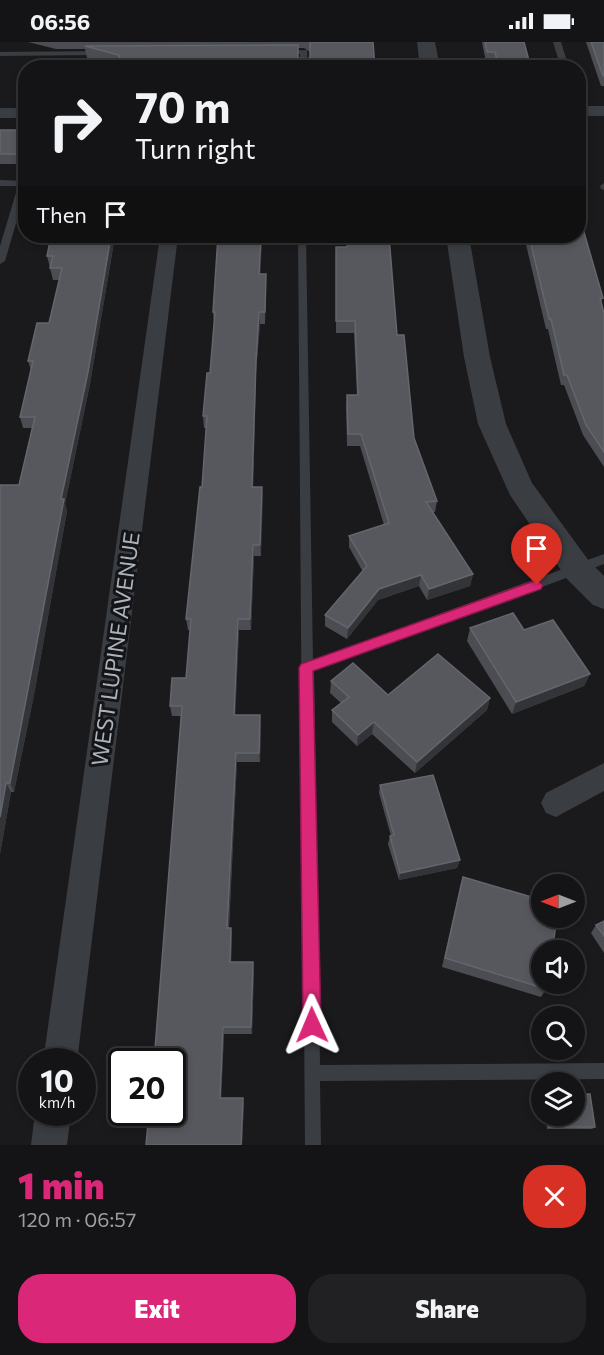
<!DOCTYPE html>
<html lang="en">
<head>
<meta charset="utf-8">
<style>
  :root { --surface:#141416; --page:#212123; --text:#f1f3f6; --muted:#9d9ea1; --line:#333335; --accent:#db2777 }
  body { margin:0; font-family:Commissioner,sans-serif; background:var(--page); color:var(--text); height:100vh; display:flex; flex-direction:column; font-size:22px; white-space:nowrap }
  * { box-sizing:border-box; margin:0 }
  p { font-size:20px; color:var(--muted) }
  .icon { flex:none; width:33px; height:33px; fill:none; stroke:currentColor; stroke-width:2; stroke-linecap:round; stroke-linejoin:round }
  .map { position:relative; height:1103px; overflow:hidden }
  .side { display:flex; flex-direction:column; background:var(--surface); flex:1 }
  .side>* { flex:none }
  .banner { position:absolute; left:18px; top:18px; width:568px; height:183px; border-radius:24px; box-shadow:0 3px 9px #0003,0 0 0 2px var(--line); background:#141416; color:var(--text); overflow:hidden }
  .needle { width:39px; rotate:270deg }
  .controls { position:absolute; left:531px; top:832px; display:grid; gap:12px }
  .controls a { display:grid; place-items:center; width:54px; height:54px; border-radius:50%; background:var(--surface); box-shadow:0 3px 9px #0003,0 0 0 2px var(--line); font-size:30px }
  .speed { position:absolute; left:18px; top:1006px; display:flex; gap:12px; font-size:30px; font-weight:700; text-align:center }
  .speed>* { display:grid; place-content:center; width:78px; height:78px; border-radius:50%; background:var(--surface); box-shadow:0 3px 9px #0003,0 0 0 2px var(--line); line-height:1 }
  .speed small { font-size:15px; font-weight:400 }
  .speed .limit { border:3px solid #111; border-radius:9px; background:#fff; color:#111 }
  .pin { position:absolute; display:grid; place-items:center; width:51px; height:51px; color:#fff; margin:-62px -26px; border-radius:50% 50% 50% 0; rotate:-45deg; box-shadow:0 0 6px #0007 }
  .pin .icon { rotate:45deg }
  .me { position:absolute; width:66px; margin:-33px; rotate:359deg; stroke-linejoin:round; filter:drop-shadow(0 0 4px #0008) }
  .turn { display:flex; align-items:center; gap:21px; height:126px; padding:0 18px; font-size:27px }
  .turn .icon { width:78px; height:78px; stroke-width:2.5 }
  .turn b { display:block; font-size:42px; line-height:51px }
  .then { display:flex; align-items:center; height:57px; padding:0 18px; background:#0003; gap:12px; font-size:22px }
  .round { display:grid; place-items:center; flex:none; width:63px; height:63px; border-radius:24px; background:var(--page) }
  .overview { display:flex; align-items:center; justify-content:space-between; height:102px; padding:0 18px }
  h1 { font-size:36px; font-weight:800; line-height:45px; color:var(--accent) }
  .button { display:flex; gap:12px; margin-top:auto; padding:12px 18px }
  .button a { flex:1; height:69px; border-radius:24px; background:var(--accent); color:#fff; font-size:24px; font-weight:800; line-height:69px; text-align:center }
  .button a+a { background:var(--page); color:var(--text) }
  .status { display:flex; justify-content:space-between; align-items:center; height:42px; padding:0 30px; background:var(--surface); direction:ltr }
  .status svg { height:16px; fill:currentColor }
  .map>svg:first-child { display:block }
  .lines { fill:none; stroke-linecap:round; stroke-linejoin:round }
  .service { fill:#3a3d42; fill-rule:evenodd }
  .minor { fill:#3a3d42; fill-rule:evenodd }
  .tertiary { fill:#3a3d42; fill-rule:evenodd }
  .wall { fill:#4b4d52; fill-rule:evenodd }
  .shaded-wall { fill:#333438 }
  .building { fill:#56585e; stroke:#63666c; stroke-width:1.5 }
  .route { fill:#db2777; stroke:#8e194d; stroke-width:1.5 }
  .labels { text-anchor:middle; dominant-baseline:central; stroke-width:6; stroke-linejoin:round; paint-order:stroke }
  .street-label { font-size:22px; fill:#abb3bd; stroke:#151518 }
</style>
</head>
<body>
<div class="status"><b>06:56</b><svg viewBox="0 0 49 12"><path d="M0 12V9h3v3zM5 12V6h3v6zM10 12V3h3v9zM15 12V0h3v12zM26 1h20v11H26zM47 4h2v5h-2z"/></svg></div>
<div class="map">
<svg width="604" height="1103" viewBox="0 0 604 1103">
  <rect width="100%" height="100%" fill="#1a1a1d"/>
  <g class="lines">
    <g class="service">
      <polygon points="553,0 561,0 569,26 561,26"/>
      <polygon points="307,8 308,26 300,26 300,12 283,13 279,11 283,9"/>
      <polygon points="104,9 105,11 101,13 0,14 0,10"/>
      <polygon points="0,138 26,139 26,147 5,219 0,222 0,204 18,144 0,144"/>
      <polygon points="604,141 604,148 601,147 600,144"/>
      <polygon points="298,194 306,194 313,618 604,512 604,522 314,629 320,1023 604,1021 604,1037 320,1039 321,1103 305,1103"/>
    </g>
    <g class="minor">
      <rect x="579" y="64" width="25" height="10"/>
      <rect x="0" y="66" width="26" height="10"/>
      <polygon points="160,194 178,194 77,1020 43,1020"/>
      <polygon points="604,721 604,749 556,775 546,771 541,761 546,751"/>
      <polygon points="35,1071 71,1071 67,1103 31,1103"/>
    </g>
    <g class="tertiary">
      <polygon points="417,0 435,0 440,26 420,26"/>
      <polygon points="446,194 469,194 490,315 506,382 532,441 589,519 604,534 604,567 593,563 567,537 510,453 478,382 464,315"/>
    </g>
  </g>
  <g class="wall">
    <path d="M28,0H373L375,26L111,22L87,16L85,7H56ZM298,6H304L310,10V15L308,17L298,16Z"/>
    <polygon points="482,0 524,0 531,26 495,26 494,20 486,20"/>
    <polygon points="586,0 604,0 604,44 601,44"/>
    <rect x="0" y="88" width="26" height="34"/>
    <polygon points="115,194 90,342 65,462 67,469 34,653 14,750 11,750 0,812 0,443 19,443 32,386 23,386 20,375 31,328 28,319 49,281 59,238 53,238 47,214"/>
    <polygon points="217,194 267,194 262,194 260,232 266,232 265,282 260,282 256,330 253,445 262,445 261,514 254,514 251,588 239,588 235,673 261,683 260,720 237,720 229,886 231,886 232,893 231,920 254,927 252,992 224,992 221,1056 244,1061 242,1103 146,1103 172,1071 181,674 172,674 170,664 186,636 190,588 188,588 186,577 202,445 206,386 204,386 203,374 210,331 214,282 213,270 218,194"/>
    <polygon points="347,194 389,194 397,293 414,396 437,459 435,470 433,470 473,532 470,544 427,558 419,544 378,558 347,597 325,584 325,573 363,530 349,505 349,494 384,483 360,404 347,404 346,365 347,353 357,353 354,291 336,291 336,205 347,205"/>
    <polygon points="524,194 579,194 603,256 601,260 604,271 604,425 583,393 564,343 561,343 548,287 546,287"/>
    <polygon points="470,586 524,588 590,632 584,644 512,672 467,599"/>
    <polygon points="331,639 388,653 490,656 487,668 415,731 372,692 357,704 332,680 332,668 341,661 330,651"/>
    <polygon points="380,743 460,818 457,826 399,838 388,802 390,794 391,794 379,751"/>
    <polygon points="463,835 546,947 541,955 442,925 460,845"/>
    <polygon points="604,879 604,911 591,891 596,883"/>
    <polygon points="545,1074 574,1074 595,1085 592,1087 547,1087"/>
  </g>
  <g class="shaded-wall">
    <polygon points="111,194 115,194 90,342 65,462 67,469 34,653 14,750 10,741 61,457"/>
    <polygon points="261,194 262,194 260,244 259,232"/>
    <polygon points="259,270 260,282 256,330 253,457 252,445 256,319"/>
    <polygon points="262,445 263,457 261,514 260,503"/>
    <polygon points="253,503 254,514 251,588 250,577"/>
    <polygon points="473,532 470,544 427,558 429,547"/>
    <polygon points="421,533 419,544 378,558 347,597 348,586 379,547"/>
    <polygon points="238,577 239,588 235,683 234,673"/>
    <polygon points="590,632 584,644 512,672 516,660"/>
    <polygon points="490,656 487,668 415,731 417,720"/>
    <polygon points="260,673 261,683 260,720 259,711"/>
    <polygon points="374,680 372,692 357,704 358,693"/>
    <polygon points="236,711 237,720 228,893 227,886"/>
    <polygon points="6,741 11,750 0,812 0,775"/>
    <polygon points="460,818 457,826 399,838 400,831"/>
    <polygon points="231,886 232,893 231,927 230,920"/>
    <polygon points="253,920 254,927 252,992 251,985"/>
    <polygon points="223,985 224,992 221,1061 220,1056"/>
    <polygon points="243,1056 244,1061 242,1103 241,1103"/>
  </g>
  <g class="building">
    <polygon points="310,0 373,0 375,26 111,26 112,18 119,18 119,13 85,4 298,3 298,16 308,17 310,15"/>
    <polygon points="485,0 524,0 531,26 499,26 495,10 487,10"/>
    <polygon points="591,0 604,0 604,34 603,34"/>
    <rect x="0" y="88" width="26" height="24"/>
    <polygon points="579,173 603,256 600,256 604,271 604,410 586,383 567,333 564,333 551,277 549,277 529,194 579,194"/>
    <polygon points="51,194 111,194 88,330 61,457 64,457 29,642 10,741 6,741 0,775 0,443 19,443 35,375 20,375 33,319 28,319 37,281 49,281 62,226 50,226 53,214 47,214"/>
    <polygon points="218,194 261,194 259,232 266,232 265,270 259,270 256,319 252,445 262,445 260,503 253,503 250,577 238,577 234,673 260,673 259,711 236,711 227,886 231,886 230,920 253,920 251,985 223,985 220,1056 243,1056 241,1103 146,1103 149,1071 172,1071 172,1020 154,1020 182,664 170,664 172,636 186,636 191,577 186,577 200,445 202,445 207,374 203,374 207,331 210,331 215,270 213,270"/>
    <polygon points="348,194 389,194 397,293 404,293 414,396 437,459 426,460 473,532 429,547 421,533 379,547 348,586 325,573 367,524 349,494 389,481 361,392 348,392 347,353 358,353 355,279 336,279 336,205 347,205"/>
    <polygon points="513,571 524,588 553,578 590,632 516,660 470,586"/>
    <polygon points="438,612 490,656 417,720 374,680 358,693 332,668 349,655 331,639 353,621 388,653"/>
    <polygon points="433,733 460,818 400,831 390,794 394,793 380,743"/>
    <polygon points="463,835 542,858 542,876 557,876 552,909 542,909 542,942 547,942 546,947 445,916"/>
    <polygon points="604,879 604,894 596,883"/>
    <polygon points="574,1052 590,1052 595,1085 549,1085 547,1074 574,1074"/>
  </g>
  <polygon class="route" points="537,538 543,543 541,547 313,629 321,983 318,989 312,992 305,989 303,983 299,626 301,622"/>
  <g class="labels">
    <g class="street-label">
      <text transform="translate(115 607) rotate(-82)">WEST LUPINE AVENUE</text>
    </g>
  </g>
</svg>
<div class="controls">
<a><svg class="needle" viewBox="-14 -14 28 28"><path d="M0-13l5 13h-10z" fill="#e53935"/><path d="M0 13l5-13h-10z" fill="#9d9ea1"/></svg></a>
<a><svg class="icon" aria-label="sound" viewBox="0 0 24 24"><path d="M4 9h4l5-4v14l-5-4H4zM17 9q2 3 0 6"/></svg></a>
<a><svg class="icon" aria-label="search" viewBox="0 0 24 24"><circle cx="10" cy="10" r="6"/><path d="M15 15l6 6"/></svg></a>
<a><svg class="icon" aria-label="layers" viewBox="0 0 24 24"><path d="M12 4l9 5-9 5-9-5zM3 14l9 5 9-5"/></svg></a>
</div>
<div class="speed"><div>10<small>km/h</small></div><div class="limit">20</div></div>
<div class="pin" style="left:537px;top:543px;background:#d93025"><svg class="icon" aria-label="arrive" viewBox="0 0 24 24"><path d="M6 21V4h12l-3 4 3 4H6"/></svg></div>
<svg class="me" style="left:312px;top:983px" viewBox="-20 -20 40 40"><path d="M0-17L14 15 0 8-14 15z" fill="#db2777" stroke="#fff" stroke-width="4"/></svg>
<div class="banner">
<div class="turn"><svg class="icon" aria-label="right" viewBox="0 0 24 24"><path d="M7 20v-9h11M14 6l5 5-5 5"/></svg><div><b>70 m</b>Turn right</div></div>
<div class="then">Then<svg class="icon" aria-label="arrive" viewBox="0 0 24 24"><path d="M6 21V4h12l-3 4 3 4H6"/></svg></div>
</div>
</div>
<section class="side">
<div class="overview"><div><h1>1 min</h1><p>120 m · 06:57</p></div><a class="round" style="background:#d93025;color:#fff"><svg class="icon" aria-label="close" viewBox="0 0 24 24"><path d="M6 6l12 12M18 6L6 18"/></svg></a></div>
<div class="button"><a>Exit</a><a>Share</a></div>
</section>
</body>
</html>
